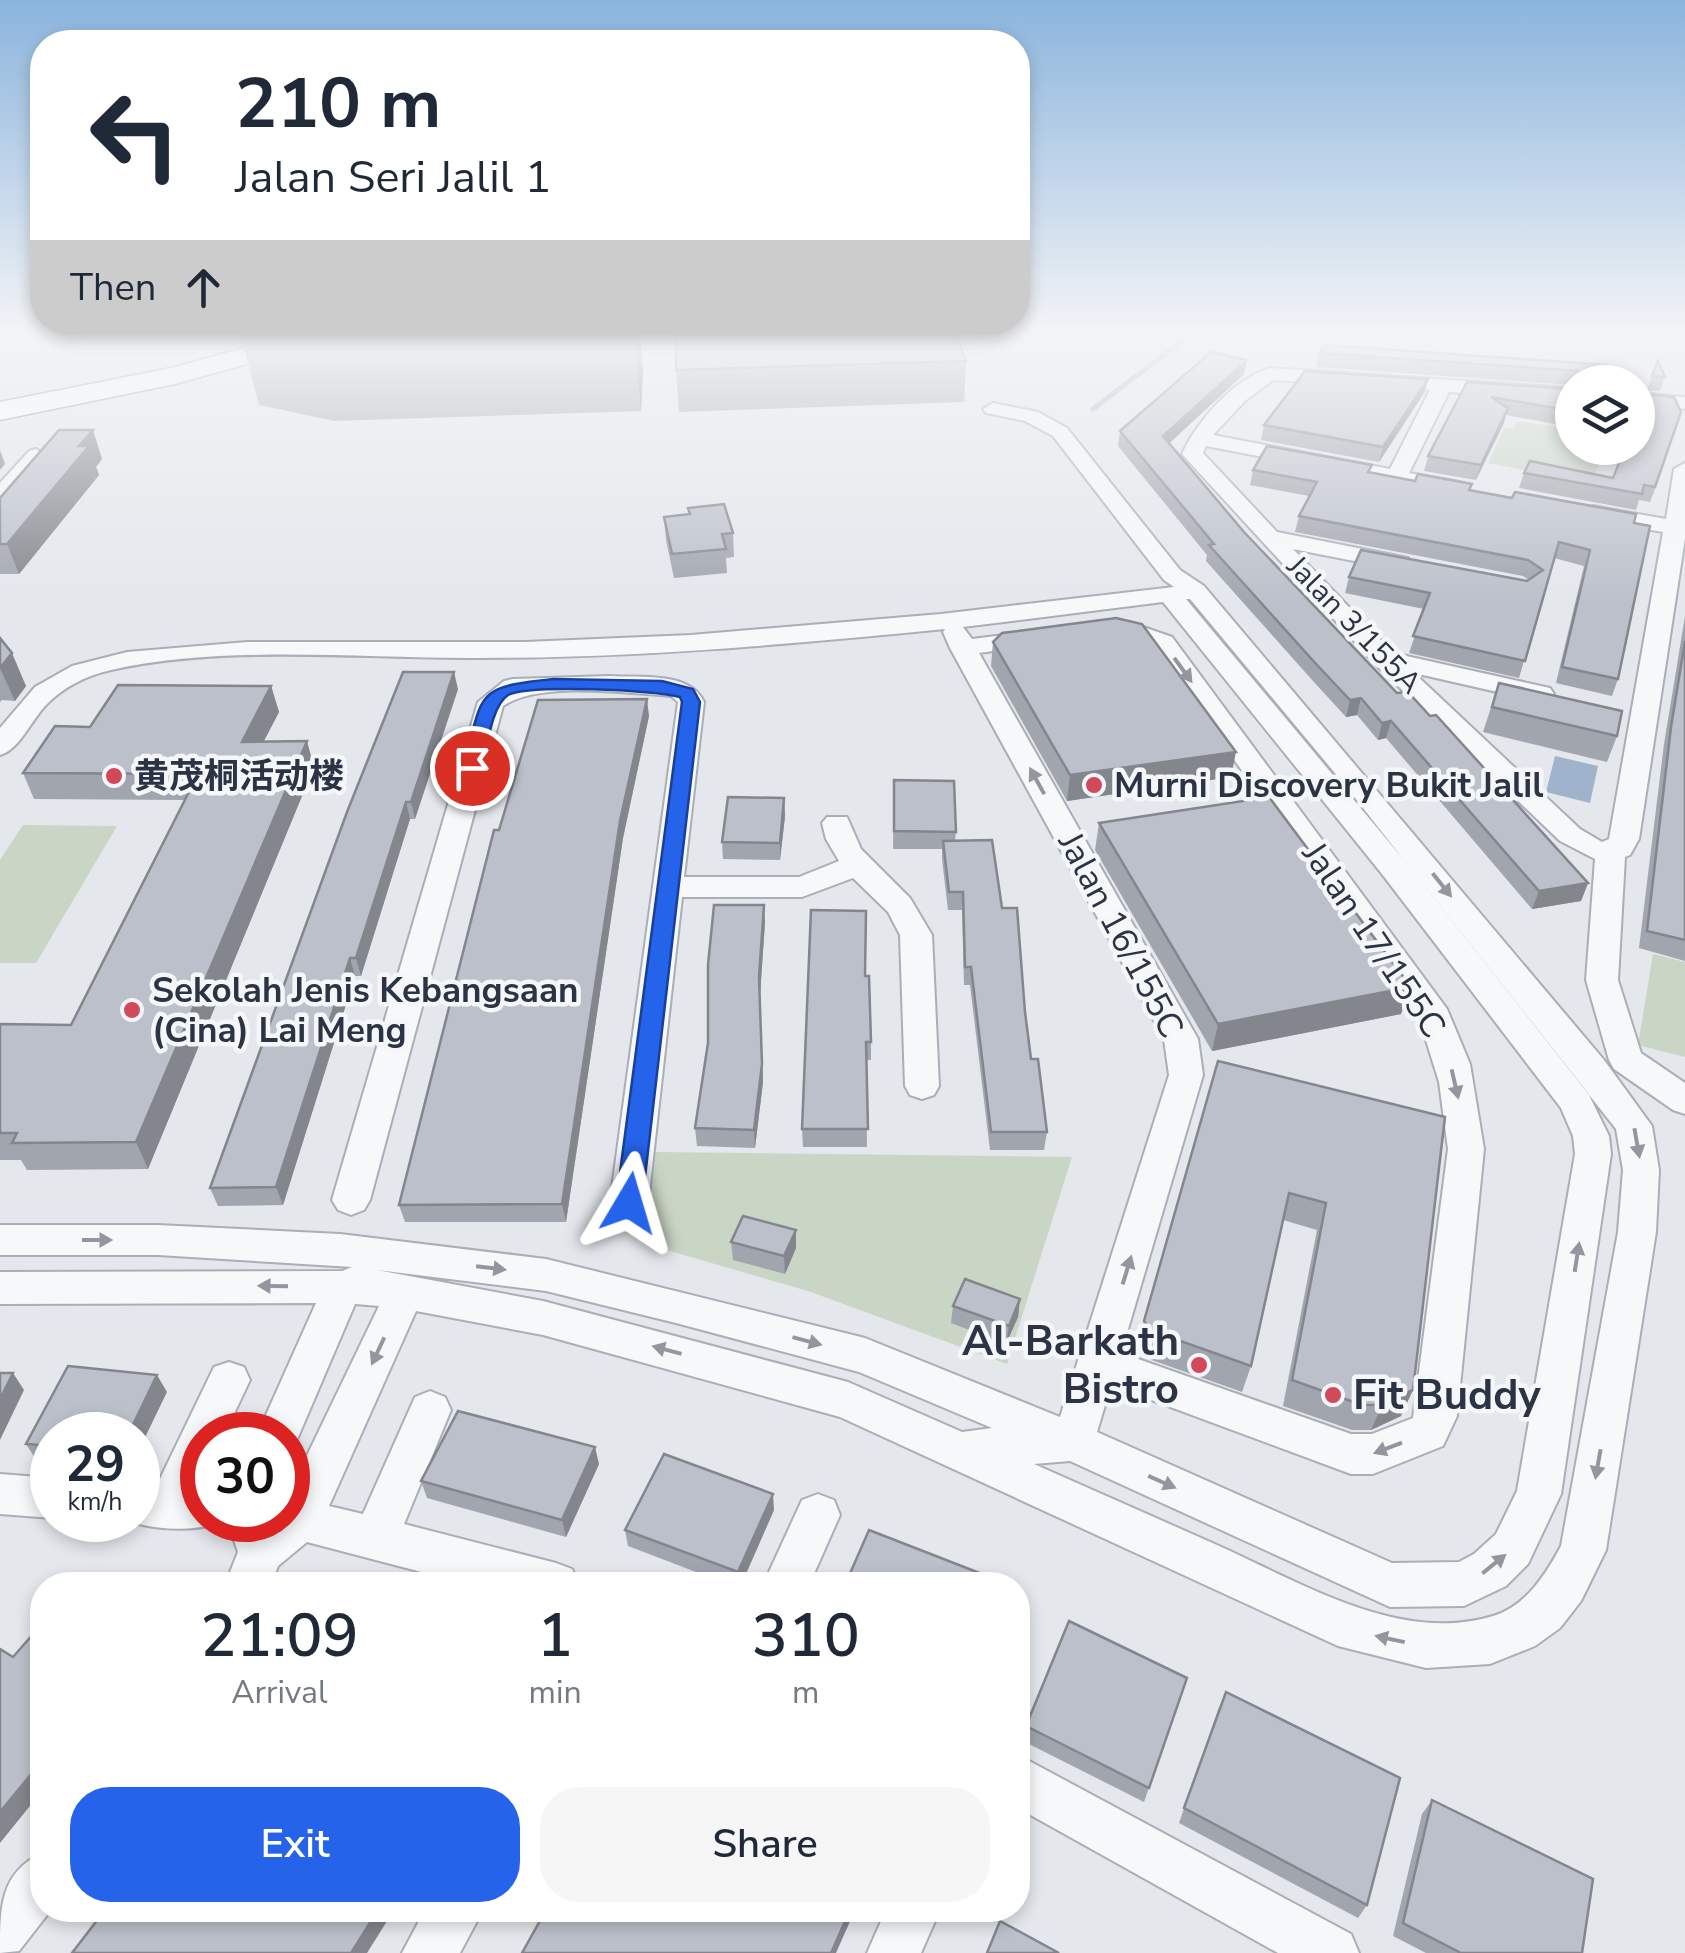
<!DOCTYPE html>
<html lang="en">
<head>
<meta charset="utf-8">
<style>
  :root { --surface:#fff; --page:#f6f6f7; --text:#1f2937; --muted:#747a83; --accent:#2563eb }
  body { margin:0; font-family:"Nunito Sans","Noto Sans SC",sans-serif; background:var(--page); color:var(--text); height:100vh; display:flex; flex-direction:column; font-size:38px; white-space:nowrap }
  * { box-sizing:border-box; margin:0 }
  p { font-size:32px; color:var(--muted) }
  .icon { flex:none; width:55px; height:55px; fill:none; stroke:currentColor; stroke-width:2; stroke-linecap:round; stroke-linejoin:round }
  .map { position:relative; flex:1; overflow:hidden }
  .side { position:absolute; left:30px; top:1572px; width:1000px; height:350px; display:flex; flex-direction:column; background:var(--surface); border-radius:40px; box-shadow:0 5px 15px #0003 }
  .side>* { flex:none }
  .top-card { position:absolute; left:30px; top:30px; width:1000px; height:305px; border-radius:40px; box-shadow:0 5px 15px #0003; background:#fff; color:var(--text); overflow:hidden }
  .tools { position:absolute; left:1555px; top:365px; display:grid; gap:20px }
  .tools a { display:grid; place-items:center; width:100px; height:100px; border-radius:50%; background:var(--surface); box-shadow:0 5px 15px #0003; font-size:50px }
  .speed { position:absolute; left:30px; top:1412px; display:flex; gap:20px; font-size:50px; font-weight:700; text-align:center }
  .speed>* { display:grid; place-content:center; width:130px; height:130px; border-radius:50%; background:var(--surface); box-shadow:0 5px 15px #0003; line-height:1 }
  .speed small { font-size:25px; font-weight:400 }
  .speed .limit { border:15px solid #d22; background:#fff; color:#111 }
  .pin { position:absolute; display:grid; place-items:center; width:85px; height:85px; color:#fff; margin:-42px; border:5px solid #fff; border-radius:50%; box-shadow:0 2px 10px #0007 }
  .me { position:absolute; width:110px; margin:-55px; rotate:7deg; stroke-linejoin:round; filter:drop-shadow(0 0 8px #0008) }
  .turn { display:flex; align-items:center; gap:35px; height:210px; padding:0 40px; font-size:45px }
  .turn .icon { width:130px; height:130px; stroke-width:2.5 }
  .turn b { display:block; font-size:70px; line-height:85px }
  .then { display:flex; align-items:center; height:95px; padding:0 40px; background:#0003; gap:20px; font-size:38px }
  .eta { display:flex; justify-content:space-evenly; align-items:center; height:170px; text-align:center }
  .eta b { font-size:60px; font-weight:600; line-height:70px }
  .cta { display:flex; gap:20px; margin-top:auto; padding:20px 40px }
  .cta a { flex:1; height:115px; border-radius:40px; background:var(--accent); color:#fff; font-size:40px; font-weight:600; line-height:115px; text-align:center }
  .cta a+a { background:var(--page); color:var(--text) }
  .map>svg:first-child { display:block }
  .green { fill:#c9d6c5 }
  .water { fill:#9fb4cc }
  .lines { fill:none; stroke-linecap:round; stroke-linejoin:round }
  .stream { stroke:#9fb4cc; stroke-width:5 }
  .minor-casing { stroke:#a9aeb7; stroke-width:4 }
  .highway-casing { stroke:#8b94a3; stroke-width:3 }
  .minor { fill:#f7f8fa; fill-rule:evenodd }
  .highway { fill:#fff; fill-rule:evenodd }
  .wall { fill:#a1a5ae }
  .shaded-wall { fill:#83868d }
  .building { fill:#bbc0ca; stroke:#83868d; stroke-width:2.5 }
  .oneway { fill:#9196a0 }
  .route { fill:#2563eb; stroke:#184099; stroke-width:2.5 }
  .poi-dot { fill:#d1495b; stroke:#f4f6f9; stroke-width:4 }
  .labels { text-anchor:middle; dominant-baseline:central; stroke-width:9; stroke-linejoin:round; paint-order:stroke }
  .far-street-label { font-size:30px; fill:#2b3445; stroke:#f4f6f9 }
  .poi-label { font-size:35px; font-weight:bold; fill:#2b3445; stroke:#f4f6f9; text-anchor:start }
  .street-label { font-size:35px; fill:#2b3445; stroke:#f4f6f9 }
  .near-poi-label { font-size:42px; font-weight:bold; fill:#2b3445; stroke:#f4f6f9; text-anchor:end }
</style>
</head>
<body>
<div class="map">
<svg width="1685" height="1953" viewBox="0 0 1685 1953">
  <rect width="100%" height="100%" fill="#e4e7ec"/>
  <g class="green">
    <polygon points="1517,421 1572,429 1572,448 1604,448 1592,483 1488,463 1504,428 1513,429"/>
    <polygon points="23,825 117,826 36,963 0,963 0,860"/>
    <polygon points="1653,954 1685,962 1685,1057 1638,1045"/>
    <polygon points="654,1152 1072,1157 1007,1364 808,1291 646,1244"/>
  </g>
  <polygon class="water" points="1555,756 1598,766 1590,803 1546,792"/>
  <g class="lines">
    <polyline class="stream" points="1093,409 1194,332"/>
    <defs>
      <g id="minor">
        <path d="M1270,368L1572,388V400L1449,392L1409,473L1464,483L1467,488L1456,494L1206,446L1203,453L1277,532L1408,558L1412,563L1400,570L1293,549L1393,653L1550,688L1554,694L1541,702L1414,673L1580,829L1602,842L1609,839L1663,532L1593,520L1582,513L1593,506L1666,519L1674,469L1685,463V538L1639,839L1630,855L1625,857L1618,980L1641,1053L1685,1083V1114L1673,1110L1614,1069L1609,1060L1586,980L1595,859L1560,841L1375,664L1182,454C1197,421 1234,379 1270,368ZM1273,380L1430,390L1390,469L1213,435L1245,401Z"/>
        <polygon points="1638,393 1685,397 1685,409 1638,405"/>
        <path d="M993,403L1038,412L1067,428L1180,570L1204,586L1604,1060L1652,1126L1659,1170L1656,1232L1606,1550L1581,1601L1560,1628L1535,1646L1490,1664L1426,1668L1338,1646L840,1417L543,1335L416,1311L329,1506L363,1514L415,1397L430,1391L445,1397L451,1410L404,1524L556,1563L572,1569L579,1585H471L307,1542L278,1566L271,1585H225L238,1552L227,1520H288V1495L379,1306L355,1304L293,1449L288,1451V1435H257L316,1303L0,1304V1272L342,1271L352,1267L158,1255H0V1225H158L340,1234L546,1259L865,1338L1060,1417L1169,1075L1164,1039L950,648L943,632L945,629C792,644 637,658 482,658C362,659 228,644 111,670C85,676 63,687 45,706C31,721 19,750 0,755V728L35,687L72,666L127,652L247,642H525L691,635L941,614L1174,587L1164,580L1053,436L1025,421L986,413L983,409ZM1186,599H1190L1344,784L1616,1129L1623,1170L1618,1232L1561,1546C1546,1574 1526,1606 1493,1616C1400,1645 1298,1581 1217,1545C1156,1518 1095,1491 1034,1464L1070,1461L1390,1607L1464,1606L1506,1586L1528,1564L1561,1494L1611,1154L1609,1136L1588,1093L1404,860ZM1163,602L1382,874L1561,1108L1573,1136L1575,1154L1517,1491L1496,1534L1474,1554L1459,1562L1392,1563L1097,1432L1111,1385L1351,1474H1373L1443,1446L1457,1416L1484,1149L1470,1064L1447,1009L1172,637L1132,623L1101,622L1098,627L1101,632L1154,647L1420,1021L1439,1082L1448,1149L1413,1418L1372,1434H1351L1121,1353L1203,1075L1198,1039L979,653L1037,645L1049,638L1037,631L972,639L963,627ZM377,1270L546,1291L676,1323L859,1372L992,1428L962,1432L848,1382L543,1301Z"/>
        <polygon points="36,449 46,455 8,501 0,503 0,483 29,451"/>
        <path d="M610,676C640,678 690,671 704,702L684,877H799L839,861L826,839L822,823L827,817H847L861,849L910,898L932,935L939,1086L934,1095L922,1099L910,1095L905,1086L900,935L888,912L853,878L802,897H682L648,1203L642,1213L629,1218L616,1213L610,1203L678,702L671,696C627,693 539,681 503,706L370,1200L364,1210L351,1215L338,1210L332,1200L478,702L504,681L513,679Z"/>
        <path d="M229,1362L244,1367L250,1380L224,1435H202V1520L218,1523C192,1532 152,1530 126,1520H138V1484L157,1485L214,1367Z"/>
        <polygon points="0,1474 52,1478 52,1518 0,1514"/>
        <polygon points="818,1494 834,1500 840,1515 809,1585 763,1585 802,1500"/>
        <polygon points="1018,1755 1351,1934 1359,1953 1278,1953 1018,1808"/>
        <path d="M42,1853V1910H51L19,1951L0,1953C0,1907 0,1873 42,1853Z"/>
        <polygon points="425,1910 483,1910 460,1953 402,1953"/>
        <polygon points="886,1910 940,1910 921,1953 867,1953"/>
      </g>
      <polygon id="highway" points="302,332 344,332 340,338 175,384 0,420 0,402 171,368"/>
    </defs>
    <use href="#minor" class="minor-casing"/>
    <use href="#highway" class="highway-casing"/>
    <use href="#minor" class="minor"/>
    <use href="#highway" class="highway"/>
  </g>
  <g class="wall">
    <polygon points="240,332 640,332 643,370 641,411 334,421 259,405"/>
    <polygon points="1319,353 1607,365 1602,382 1572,382 1572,385 1316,367"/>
    <polygon points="966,361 964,402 679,412 676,370"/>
    <polygon points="1658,361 1665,377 1660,391 1647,390"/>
    <polygon points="1244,374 1169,443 1244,532 1397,693 1588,883 1581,901 1532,909 1386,738 1378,740 1357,715 1346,717 1313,681 1206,561 1207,555 1118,446 1120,431"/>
    <polygon points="1428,379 1424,393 1379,462 1261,440 1264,425"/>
    <polygon points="1467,382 1572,389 1572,427 1506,415 1476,480 1424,471 1428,456"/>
    <polygon points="102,459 96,467 99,475 19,574 0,574 0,498"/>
    <polygon points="1666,459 1650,502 1639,500 1636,510 1519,488 1524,473 1613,478"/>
    <polygon points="1253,470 1371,473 1634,523 1618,679 1612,696 1556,683 1584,566 1554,558 1519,678 1409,653 1424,609 1345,593 1349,577 1527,581 1529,580 1523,576 1295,532 1299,516 1309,496 1250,485"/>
    <polygon points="688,508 733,533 734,557 726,558 727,573 674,578 666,540 664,517 689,514"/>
    <polygon points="1685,616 1685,961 1639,948 1664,744"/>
    <polygon points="0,638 26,686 15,701 2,700 0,702"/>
    <polygon points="993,642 1231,777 1067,801 991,666"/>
    <polygon points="1499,683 1617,736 1607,762 1483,732"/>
    <polygon points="271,686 279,712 263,742 314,767 148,1169 27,1170 21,1160 0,1160 0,1024 71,1025 185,800 34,799 23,773 90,727"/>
    <polygon points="458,689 415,819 410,819 361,976 355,976 283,1205 218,1206 210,1188"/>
    <polygon points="649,716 623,838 566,1222 405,1222 399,1205 499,830"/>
    <polygon points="894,780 956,832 955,841 1002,908 1025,1012 1031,1059 1047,1132 1044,1150 990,1150 970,985 964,985 962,910 948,910 942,859 942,849 893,849"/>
    <polygon points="784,798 785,816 780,860 723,859 722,842"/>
    <polygon points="1099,823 1401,1014 1212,1051 1095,850"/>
    <polygon points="765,922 760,995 763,1082 755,1148 697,1146 695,1128"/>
    <polygon points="865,976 871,1042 871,1060 866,1060 867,1147 803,1147 802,1129"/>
    <polygon points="1218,1061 1445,1117 1401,1416 1371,1430 1352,1430 1283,1406 1317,1230 1283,1220 1251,1366 1242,1392 1146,1358 1138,1347 1144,1321"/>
    <polygon points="731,1242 796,1248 785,1274 733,1260"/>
    <polygon points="1020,1299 1018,1317 1006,1344 951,1323 953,1306"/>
    <polygon points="167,1392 52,1435 52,1462 37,1461 26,1444"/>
    <polygon points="599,1464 566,1537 427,1498 421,1481"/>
    <polygon points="774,1510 741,1585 730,1585 628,1546 625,1530"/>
    <polygon points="1187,1678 1144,1802 1023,1741 1026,1726"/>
    <polygon points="1219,1707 1367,1905 1358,1918 1179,1823"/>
    <polygon points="1432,1800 1582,1953 1426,1953 1393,1936 1422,1814"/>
  </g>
  <g class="shaded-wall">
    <polygon points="634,332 640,332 643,370 641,411"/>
    <polygon points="1247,360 1244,374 1161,451 1163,436"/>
    <polygon points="1428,379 1424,393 1379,462 1383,447"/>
    <polygon points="1508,408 1504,423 1476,480 1481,465"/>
    <polygon points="93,430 102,459 96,467 99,475 19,574 7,544"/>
    <polygon points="0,450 5,464 0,470"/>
    <polygon points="12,653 26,686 15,701 0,668"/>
    <polygon points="454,672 458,689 415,819 411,802"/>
    <polygon points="271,686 279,712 250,768 242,742"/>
    <polygon points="1361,698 1357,715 1346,717 1350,700"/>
    <polygon points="647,699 649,716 623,838 566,1222 562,1204 620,821"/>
    <polygon points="1391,721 1386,738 1378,740 1382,723"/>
    <polygon points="307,741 314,767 148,1169 136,1142"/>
    <polygon points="1236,752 1231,777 1067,801 1070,775"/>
    <polygon points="784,798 785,816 780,860 780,843"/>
    <polygon points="406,802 410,819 361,976 356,958"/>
    <polygon points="1588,883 1581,901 1532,909 1539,891"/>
    <polygon points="764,905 765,922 760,995 763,1082 755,1148 754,1130 759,977"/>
    <polygon points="350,958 355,976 283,1205 276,1187"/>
    <polygon points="1411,987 1401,1014 1212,1051 1218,1024"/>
    <polygon points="796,1230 796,1248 785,1274 784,1256"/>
    <polygon points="1020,1299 1018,1317 1006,1344 1009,1326"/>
    <polygon points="13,1373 24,1390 0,1440 0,1399"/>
    <polygon points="157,1375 167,1392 138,1452 138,1435 128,1435"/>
    <polygon points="1413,1390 1401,1416 1371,1430 1382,1405"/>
    <polygon points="595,1447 599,1464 566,1537 562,1520"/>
    <polygon points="773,1494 774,1510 741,1585 739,1585 738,1572"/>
    <polygon points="42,1761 42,1791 0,1843 0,1812"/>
    <polygon points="378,1910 394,1910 367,1953 351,1953"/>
    <polygon points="850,1910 855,1910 836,1953 831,1953"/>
  </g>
  <g class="building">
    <polygon points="676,332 956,332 966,361 676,370"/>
    <polygon points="1325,345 1607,365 1602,382 1580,382 1579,371 1319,353"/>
    <polygon points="1211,352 1247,360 1163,436 1244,532 1397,693 1408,692 1430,716 1436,715 1588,883 1539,891 1391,721 1382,723 1361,698 1350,700 1317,665 1209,545 1214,544 1120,431"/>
    <polygon points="1658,361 1665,377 1652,376"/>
    <polygon points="1305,371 1428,379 1383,447 1264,425"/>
    <polygon points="1467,382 1572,389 1572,411 1491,397 1508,408 1481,465 1428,456"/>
    <polygon points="1645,394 1674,397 1681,412 1655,487 1644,485 1642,494 1524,473 1530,461 1613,478 1625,448 1638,448 1638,414"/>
    <polygon points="59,430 93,430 79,446 89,446 7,544 0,544 0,498"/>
    <polygon points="1267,446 1372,465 1368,472 1415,481 1418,474 1472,484 1469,490 1512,498 1515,492 1636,514 1634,523 1650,526 1618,679 1562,667 1590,550 1559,542 1525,661 1413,636 1430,593 1349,577 1361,550 1527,581 1543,570 1528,560 1299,516 1317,482 1253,470"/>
    <polygon points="724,504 733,533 722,534 726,549 672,554 664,517 690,514 688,508"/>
    <polygon points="1116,618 1142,624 1236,752 1070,775 993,642 1002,633"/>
    <polygon points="0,638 12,653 0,668"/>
    <polygon points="1685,641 1685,940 1647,931 1671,727"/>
    <polygon points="403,672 454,672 411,802 406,802 356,958 350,958 276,1187 210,1188 347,812"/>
    <polygon points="1499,683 1622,711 1617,736 1492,707"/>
    <polygon points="118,685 271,686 242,742 307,741 136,1142 12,1143 17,1133 0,1133 0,1024 71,1025 198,774 23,773 55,726 90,727"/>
    <polygon points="647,699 620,821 562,1204 399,1205 494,830 499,830 538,700"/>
    <polygon points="894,780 954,781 956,832 894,831"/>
    <polygon points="728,797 784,798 780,843 722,842"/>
    <polygon points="1269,797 1411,987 1218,1024 1099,823"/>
    <polygon points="992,840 1002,908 1017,908 1025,1012 1031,1059 1038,1059 1047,1132 991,1132 971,967 965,967 963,892 949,892 943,841"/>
    <polygon points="714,905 764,905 759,977 762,1064 754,1130 695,1128 708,1043 708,965"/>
    <polygon points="811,910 866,911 865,976 869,976 871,1042 866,1042 868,1129 802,1129"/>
    <polygon points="1218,1061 1445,1117 1413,1390 1382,1405 1362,1405 1292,1380 1326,1203 1289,1193 1251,1366 1152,1331 1144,1321"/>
    <polygon points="743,1216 796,1230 784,1256 731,1242"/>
    <polygon points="965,1279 1020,1299 1009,1326 953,1306"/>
    <polygon points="68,1366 157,1375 128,1435 52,1435 52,1446 26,1444"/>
    <polygon points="0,1373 13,1373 0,1399"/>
    <polygon points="458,1411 595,1447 562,1520 421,1481"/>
    <polygon points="664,1454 773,1494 738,1572 625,1530"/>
    <polygon points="869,1530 995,1579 993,1585 845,1585"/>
    <polygon points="1069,1621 1187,1678 1149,1788 1026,1726"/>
    <polygon points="42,1624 42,1761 0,1812 0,1649 13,1657"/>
    <polygon points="1226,1692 1400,1778 1367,1905 1184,1808"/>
    <polygon points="1432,1800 1593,1879 1582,1953 1461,1953 1403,1923"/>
    <polygon points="105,1910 378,1910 351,1953 72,1953"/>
    <polygon points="546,1910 850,1910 831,1953 522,1953"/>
    <polygon points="1000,1921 1059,1953 987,1953"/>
  </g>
  <defs><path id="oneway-solid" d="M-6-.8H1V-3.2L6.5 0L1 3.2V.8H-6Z" transform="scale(2.5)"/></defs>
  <g class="oneway">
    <use href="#oneway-solid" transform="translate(1183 670) rotate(54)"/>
    <use href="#oneway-solid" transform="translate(1037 781) rotate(-119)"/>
    <use href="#oneway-solid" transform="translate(1442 885) rotate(51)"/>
    <use href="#oneway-solid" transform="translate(1455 1084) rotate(77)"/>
    <use href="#oneway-solid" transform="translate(1637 1143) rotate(80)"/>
    <use href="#oneway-solid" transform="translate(97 1240)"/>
    <use href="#oneway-solid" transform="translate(1577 1257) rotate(-81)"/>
    <use href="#oneway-solid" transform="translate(491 1268) rotate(7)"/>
    <use href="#oneway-solid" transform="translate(1127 1270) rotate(-73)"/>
    <use href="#oneway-solid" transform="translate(273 1286) rotate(-179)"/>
    <use href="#oneway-solid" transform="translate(807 1341) rotate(15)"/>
    <use href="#oneway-solid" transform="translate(667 1350) rotate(-165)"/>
    <use href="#oneway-solid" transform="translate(378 1351) rotate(115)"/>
    <use href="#oneway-solid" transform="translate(1388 1448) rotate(159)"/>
    <use href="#oneway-solid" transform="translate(1598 1464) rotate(100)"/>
    <use href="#oneway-solid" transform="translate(1162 1482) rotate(24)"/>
    <use href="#oneway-solid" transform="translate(1494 1564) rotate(-39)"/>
    <use href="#oneway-solid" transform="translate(1390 1639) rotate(-168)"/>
  </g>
  <linearGradient id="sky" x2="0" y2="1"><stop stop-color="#8bb4dd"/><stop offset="0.55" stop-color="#f3f4f6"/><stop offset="1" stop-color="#f3f4f6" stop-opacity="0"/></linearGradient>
  <rect width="1685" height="605" fill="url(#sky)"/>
  <path class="route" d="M554,679L662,681L693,689L700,702L642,1203L639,1210L629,1213L620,1210L616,1203L682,702L680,697C655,690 529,684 508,695C491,706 487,749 482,768L479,772H465L463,768C484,693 472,687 554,679Z"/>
  <g class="poi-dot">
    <circle cx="114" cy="776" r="10"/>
    <circle cx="1094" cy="785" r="10"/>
    <circle cx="132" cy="1010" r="10"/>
    <circle cx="1199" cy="1365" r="10"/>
    <circle cx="1333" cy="1395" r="10"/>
  </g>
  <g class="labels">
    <g class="far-street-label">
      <text transform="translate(1354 625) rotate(46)">Jalan 3/155A</text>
    </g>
    <g class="poi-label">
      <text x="134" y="776">黄茂桐活动楼</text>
      <text x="1114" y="785">Murni Discovery Bukit Jalil</text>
      <text x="152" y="990">Sekolah Jenis Kebangsaan<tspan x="152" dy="40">(Cina) Lai Meng</tspan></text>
    </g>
    <g class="street-label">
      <text transform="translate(1121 935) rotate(62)">Jalan 16/155C</text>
      <text transform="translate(1374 940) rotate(56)">Jalan 17/155C</text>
    </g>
    <g class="near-poi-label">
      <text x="1179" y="1341">Al-Barkath<tspan x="1179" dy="48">Bistro</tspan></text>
      <text x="1353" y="1395" text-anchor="start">Fit Buddy</text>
    </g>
  </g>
</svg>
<div class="tools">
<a><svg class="icon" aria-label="layers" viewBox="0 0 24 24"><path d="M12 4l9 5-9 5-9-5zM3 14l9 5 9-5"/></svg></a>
</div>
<div class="speed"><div>29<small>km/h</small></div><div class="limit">30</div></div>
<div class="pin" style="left:472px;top:768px;background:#d93025"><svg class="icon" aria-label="arrive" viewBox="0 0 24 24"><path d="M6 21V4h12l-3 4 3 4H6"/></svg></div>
<svg class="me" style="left:629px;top:1203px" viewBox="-20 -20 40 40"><path d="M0-17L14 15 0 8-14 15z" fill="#2563eb" stroke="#fff" stroke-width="4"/></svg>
<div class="top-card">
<div class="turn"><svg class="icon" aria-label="left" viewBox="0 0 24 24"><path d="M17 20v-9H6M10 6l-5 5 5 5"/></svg><div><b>210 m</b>Jalan Seri Jalil 1</div></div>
<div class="then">Then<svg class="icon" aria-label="ahead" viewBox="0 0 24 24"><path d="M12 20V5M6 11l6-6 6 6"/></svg></div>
</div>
<section class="side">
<div class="eta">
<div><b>21:09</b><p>Arrival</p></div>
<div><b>1</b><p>min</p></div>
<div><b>310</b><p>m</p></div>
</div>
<div class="cta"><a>Exit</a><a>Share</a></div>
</section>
</div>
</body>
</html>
